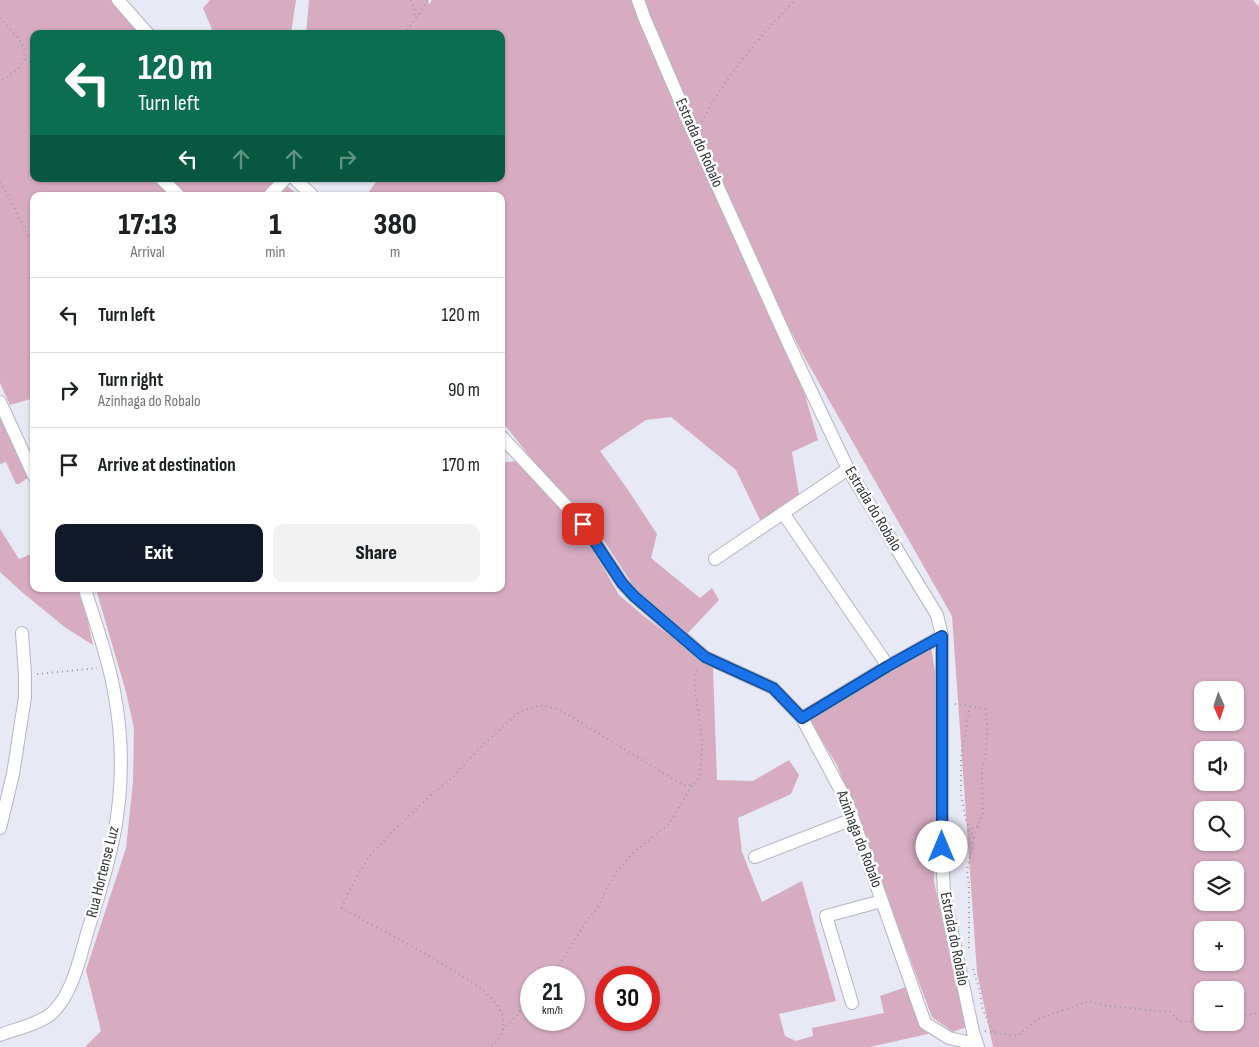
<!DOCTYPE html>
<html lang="en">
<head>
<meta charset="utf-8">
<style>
  :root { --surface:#fff; --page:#f2f2f2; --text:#202124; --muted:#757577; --line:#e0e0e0; --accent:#111827 }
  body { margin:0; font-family:"Sofia Sans Condensed",sans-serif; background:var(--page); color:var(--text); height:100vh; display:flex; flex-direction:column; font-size:19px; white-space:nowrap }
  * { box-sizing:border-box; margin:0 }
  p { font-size:16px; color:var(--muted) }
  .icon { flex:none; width:28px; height:28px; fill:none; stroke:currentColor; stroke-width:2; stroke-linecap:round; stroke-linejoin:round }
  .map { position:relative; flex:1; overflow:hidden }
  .panel { position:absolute; left:30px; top:192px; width:475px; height:400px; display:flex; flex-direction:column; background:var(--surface); border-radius:10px; box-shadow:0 1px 4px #0004 }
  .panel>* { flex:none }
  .banner { position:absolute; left:30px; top:30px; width:475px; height:152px; border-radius:10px; box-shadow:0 1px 4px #0004; background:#0b6e4f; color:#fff; overflow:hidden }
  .needle { width:32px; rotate:177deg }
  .controls { position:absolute; left:1194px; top:681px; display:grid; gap:10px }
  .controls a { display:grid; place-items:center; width:50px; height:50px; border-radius:10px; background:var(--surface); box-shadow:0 1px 4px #0004; font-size:25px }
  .speed { position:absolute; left:520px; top:966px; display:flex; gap:10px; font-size:25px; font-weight:700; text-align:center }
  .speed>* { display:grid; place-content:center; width:65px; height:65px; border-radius:50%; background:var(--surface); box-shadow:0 1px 4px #0004; line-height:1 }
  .speed small { font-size:12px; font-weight:400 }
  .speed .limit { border:8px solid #d22; background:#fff; color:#111 }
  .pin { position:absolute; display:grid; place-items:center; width:42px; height:42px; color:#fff; margin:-21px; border-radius:10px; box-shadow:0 2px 8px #0006 }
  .me { position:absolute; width:55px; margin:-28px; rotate:0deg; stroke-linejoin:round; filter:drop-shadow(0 0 4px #0008) }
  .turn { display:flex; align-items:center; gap:18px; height:105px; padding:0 25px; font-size:22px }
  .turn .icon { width:65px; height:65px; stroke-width:2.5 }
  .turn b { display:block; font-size:35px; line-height:42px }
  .lanes { display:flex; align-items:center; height:48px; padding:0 25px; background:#0003; justify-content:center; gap:25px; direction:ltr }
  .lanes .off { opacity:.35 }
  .eta { display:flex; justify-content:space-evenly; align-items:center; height:85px; text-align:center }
  .eta b { font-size:30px; font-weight:800; line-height:35px }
  .action { display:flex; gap:10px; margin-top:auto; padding:10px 25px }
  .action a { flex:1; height:58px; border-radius:10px; background:var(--accent); color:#fff; font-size:20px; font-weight:800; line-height:58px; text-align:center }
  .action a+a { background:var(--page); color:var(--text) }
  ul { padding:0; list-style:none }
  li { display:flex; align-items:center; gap:15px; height:75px; padding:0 25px; border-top:1px solid var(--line) }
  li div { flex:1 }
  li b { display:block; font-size:19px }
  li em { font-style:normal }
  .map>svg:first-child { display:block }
  .green { fill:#d7acc1; fill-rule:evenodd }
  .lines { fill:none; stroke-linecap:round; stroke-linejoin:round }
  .minor-casing { stroke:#b4b6c0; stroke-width:14 }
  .path { stroke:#9a9ca4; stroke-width:2; stroke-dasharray:1 4; stroke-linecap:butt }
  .minor { stroke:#fff; stroke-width:12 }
  .route-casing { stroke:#114b97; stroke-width:12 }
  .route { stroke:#1a73e8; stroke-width:9 }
  .labels { text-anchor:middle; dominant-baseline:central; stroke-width:5; stroke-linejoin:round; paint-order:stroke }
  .street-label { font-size:16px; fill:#343539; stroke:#fff }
</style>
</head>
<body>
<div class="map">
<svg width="1259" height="1047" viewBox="0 0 1259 1047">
  <rect width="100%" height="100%" fill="#e7e9f4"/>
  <g class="green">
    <polygon points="0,0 110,0 142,34 34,34 34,179 278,179 300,196 34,196 34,398 10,405 0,383"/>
    <polygon points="210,0 296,0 291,33 292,34 209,34 213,32 203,8"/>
    <path d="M309,0H427L429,4L432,0H1253L1259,7V1047H993L977,972L952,616L802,353L683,118L751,277L800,378L818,440L792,452L799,495L761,522L736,470L671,417L646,420L600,451L626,487L657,534L651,558L700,598L712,588L719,600L686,635L638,593L589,518L544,475L501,420V196H366L378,179H501V34H306ZM1202,690H1235V722H1202ZM1202,750H1235V782H1202ZM1202,810H1235V842H1202ZM1202,870H1235V902H1202ZM1202,930H1235V962H1202ZM1202,990H1235V1022H1202Z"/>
    <polygon points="0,412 29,477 19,484 16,484 6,462 0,464"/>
    <path d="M516,461L582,531L619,595L645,617L713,668L717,780L753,781L789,760L799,775L791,794L738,818L742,852L762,902L802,881L836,1001L779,1014L785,1036L796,1041L813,1036L812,1028L884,1013L880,996L906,987L932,1033L870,1047H85L101,1031L86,970L126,848L133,782L134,728L126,692L96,589H501V463ZM531,978H574V1020H531ZM606,978H649V1020H606Z"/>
    <polygon points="0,529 19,559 34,553 34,589 79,589 82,594 93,645 66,628 23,593 0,572"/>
    <polygon points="931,646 939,696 934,882 966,1027 953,1032 932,1017 837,765 809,720"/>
  </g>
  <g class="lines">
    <defs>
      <g id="minor">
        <polyline points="118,0 148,34"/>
        <polyline points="638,0 644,17 695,136 792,351 848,469 937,615 942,636 942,847 944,894 973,1032 978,1047"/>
        <polyline points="162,179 179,196"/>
        <polyline points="295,179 313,196"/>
        <polyline points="269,196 285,179"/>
        <polyline points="0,402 34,476"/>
        <polyline points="501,436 583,524 622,583 634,596 705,657 773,688 802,718 847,802 925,1023 949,1038 977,1044"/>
        <polyline points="783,513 888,666"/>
        <polyline points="715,559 848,469"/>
        <polyline points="802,718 888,666 942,636"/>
        <polyline points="0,828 13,774 25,697 25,675 22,633"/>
        <polyline points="755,857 853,819"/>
        <polyline points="852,1003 826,916 882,901"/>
        <path d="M0,1035C15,1029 40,1024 52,1013C73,994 80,956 88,930C98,898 108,867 114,835C123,788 123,738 114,691C108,656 95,623 85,589"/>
      </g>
    </defs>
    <use href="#minor" class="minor-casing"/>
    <g class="path">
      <polyline points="411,0 415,9 414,19"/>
      <polyline points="0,18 19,39 24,48 25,59 18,69 0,81"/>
      <polyline points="404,34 422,10 428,0"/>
      <polyline points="25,59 34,64"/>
      <path d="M702,122C725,76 759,37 795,0"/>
      <polyline points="0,182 5,190 34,246"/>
      <polyline points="37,674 97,668"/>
      <polyline points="955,704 970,706 961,757 961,794 966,821 974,837 967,871 969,885 969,949"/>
      <polyline points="970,706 985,709 987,723 987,738 986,752 982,770 983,813 974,837"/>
      <polyline points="955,839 978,825"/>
      <polyline points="973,969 980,990 982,1007 987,1020 994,1032"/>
      <polyline points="551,978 588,919 598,908 606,889 618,870 634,852 669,824 692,786"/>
      <polyline points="1235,1017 1259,1013"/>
      <polyline points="503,1030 517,1015 531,995"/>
      <polyline points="985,1031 1017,1036 1038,1019 1089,1001 1109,1006 1170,1012 1180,1022 1202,1021"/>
      <path d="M492,1047C501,1037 507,1025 501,1012C493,994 469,980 452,970C416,947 378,929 342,908L350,889L368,858L392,832L431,795L451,779L481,747L507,723L521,711L540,705L560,710L683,785C689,786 694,785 697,780C700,776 700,770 701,765C704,739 698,715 695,690C694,682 695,675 698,667"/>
    </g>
    <use href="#minor" class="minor"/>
  </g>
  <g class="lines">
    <defs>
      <polyline id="route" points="583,524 622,583 634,596 705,657 773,688 802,718 888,666 942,636 942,847"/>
    </defs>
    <use href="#route" class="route-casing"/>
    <use href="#route" class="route"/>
  </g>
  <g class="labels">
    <g class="street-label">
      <text transform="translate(699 143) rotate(66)">Estrada do Robalo</text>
      <text transform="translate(873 509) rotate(59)">Estrada do Robalo</text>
      <text transform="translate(859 839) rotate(69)">Azinhaga do Robalo</text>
      <text transform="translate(103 872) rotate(-76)">Rua Hortense Luz</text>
      <text transform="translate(954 939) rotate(79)">Estrada do Robalo</text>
    </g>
  </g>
</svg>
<div class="controls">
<a><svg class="needle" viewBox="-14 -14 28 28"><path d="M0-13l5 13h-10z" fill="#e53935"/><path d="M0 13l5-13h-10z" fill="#757577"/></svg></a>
<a><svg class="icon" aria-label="sound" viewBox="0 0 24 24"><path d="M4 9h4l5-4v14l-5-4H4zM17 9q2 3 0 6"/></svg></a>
<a><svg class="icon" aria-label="search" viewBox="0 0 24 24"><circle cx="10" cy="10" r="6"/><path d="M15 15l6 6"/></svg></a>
<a><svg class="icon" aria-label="layers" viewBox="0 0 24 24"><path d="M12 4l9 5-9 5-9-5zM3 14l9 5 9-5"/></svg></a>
<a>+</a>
<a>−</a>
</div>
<div class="speed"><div>21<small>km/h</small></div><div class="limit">30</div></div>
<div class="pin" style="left:583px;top:524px;background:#d93025"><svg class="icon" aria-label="arrive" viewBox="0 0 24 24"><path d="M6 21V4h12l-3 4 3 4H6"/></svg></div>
<svg class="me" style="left:942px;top:847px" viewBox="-20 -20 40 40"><circle r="19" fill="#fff"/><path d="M0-13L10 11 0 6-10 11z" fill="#1a73e8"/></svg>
<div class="banner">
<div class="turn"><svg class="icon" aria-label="left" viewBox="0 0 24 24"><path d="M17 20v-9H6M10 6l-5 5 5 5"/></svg><div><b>120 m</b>Turn left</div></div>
<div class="lanes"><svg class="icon" aria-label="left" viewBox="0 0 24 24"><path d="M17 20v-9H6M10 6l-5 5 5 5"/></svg><svg class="icon off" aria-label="ahead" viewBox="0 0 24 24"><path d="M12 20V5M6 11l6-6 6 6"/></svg><svg class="icon off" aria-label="ahead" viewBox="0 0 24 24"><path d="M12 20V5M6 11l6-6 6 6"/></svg><svg class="icon off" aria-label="right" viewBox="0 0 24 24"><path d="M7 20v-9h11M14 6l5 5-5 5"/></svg></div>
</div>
<section class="panel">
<div class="eta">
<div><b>17:13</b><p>Arrival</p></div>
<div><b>1</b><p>min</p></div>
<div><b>380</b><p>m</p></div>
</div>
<ul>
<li><svg class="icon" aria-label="left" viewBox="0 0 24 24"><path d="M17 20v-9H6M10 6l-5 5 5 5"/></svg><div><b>Turn left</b></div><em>120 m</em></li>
<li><svg class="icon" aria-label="right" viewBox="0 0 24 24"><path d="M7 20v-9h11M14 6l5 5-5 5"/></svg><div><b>Turn right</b><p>Azinhaga do Robalo</p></div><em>90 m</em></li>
<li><svg class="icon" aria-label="arrive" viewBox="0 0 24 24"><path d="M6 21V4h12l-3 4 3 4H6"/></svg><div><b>Arrive at destination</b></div><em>170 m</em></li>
</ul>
<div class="action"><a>Exit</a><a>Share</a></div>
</section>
</div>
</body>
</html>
